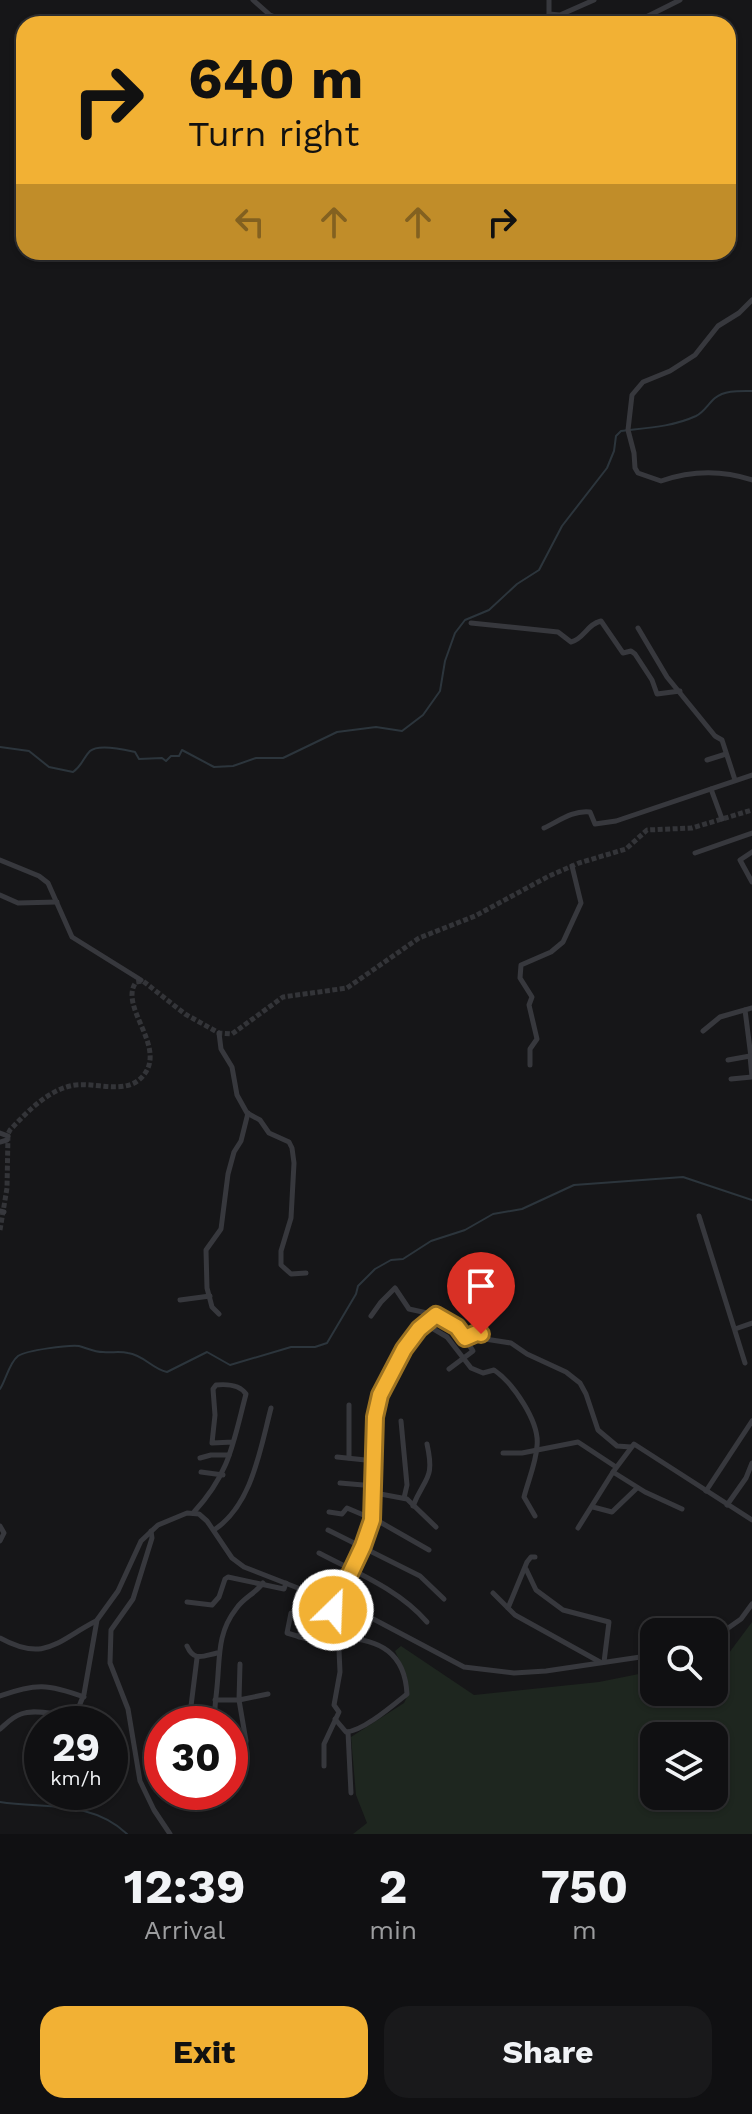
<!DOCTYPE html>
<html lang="en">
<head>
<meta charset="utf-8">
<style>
  :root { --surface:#101012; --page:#19191b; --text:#f1f3f6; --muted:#9c9d9f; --line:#303032; --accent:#f2b134 }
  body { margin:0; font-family:"Work Sans",sans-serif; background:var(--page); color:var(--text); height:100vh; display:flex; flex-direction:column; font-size:30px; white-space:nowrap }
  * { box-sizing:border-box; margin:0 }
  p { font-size:26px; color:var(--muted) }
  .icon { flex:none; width:44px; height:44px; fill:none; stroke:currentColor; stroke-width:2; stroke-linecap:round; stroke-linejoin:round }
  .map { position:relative; height:1834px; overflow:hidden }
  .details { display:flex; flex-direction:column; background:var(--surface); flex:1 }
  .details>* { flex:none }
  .hud { position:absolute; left:16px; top:16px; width:720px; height:244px; border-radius:24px; box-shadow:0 2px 6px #0004,0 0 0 2px var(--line); background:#f2b134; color:#111; overflow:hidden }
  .tools { position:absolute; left:640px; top:1618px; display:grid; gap:16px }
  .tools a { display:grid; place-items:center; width:88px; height:88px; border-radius:16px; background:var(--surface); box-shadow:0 2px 6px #0004,0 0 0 2px var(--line); font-size:40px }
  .speed { position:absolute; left:24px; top:1706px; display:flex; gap:16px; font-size:40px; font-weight:700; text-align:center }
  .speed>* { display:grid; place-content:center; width:104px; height:104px; border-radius:50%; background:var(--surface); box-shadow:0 2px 6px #0004,0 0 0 2px var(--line); line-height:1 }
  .speed small { font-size:20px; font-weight:400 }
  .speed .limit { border:12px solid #d22; background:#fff; color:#111 }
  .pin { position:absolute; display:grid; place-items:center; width:68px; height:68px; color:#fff; margin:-82px -34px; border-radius:50% 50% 50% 0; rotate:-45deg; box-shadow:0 0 8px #0007 }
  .pin .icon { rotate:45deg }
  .me { position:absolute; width:88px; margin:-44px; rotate:24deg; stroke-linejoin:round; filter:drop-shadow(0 0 6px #0008) }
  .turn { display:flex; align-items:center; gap:28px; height:168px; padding:0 40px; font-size:36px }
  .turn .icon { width:104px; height:104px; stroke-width:2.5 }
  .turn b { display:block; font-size:56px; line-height:68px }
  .lanes { display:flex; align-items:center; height:76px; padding:0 40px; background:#0003; justify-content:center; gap:40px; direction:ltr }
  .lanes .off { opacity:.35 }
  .eta { display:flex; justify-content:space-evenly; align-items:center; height:136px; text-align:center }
  .eta b { font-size:48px; font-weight:700; line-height:56px }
  .button { display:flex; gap:16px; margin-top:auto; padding:16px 40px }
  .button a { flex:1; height:92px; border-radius:24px; background:var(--accent); color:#111; font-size:32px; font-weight:700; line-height:92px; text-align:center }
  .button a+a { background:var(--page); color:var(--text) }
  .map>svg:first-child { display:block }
  .green { fill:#1e261f; fill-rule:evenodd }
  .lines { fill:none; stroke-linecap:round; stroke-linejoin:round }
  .stream { stroke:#2c353c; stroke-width:2 }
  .minor-tunnel { stroke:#333438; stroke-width:5; stroke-dasharray:5 2.5; stroke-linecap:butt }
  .minor { stroke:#37383d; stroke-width:5 }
  .route-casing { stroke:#9d7322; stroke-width:20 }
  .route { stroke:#f2b134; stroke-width:14 }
</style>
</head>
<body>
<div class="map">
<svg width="752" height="1834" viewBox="0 0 752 1834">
  <rect width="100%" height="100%" fill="#161618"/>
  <path class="green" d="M752,1622V1834H353L367,1823L356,1795L351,1737L404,1703C415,1684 403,1669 395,1651L401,1646L474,1695L599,1682L654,1671V1692H714V1659L726,1657ZM654,1736H714V1796H654Z"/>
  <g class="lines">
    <g class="stream">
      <path d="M0,747L29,751L49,767L73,772C82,766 83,758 90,751C99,743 126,750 135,752L139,759L162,758L166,761L171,756H179L182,750L214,767L233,766L256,758H283L337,732L376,727L402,731L423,715L440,691L445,661L455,633L465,620L489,610L517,584L539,570L562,526L607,468L614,451L616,436L621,431C646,428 672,427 696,416C704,412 708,404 715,398C725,390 739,391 752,391"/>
      <path d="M0,1389C6,1380 9,1363 18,1356C27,1350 68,1345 79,1346C87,1348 94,1352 103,1352C111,1353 120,1351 128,1353C144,1355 152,1369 167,1372L207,1352L230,1365L291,1347H315L327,1343L356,1294L358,1286L375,1269L391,1260L403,1259L431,1241L465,1230L493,1214L522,1209L574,1185L683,1177L752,1200"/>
      <path d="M0,1802C45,1809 91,1800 127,1834"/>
    </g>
    <path class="minor-tunnel" d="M0,1230L7,1188L8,1134L10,1130C27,1112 46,1092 70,1086C93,1080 125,1097 143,1076C168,1047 118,1007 136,982L143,981L185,1014L219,1033L232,1034L283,997L347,988L419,938L475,916L549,876L579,863L626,849L647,830L692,828L752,810"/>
    <g class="minor">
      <polyline points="253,0 270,15 292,24"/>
      <polyline points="549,0 549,14 560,15 594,0"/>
      <polyline points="632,24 680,0"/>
      <path d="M752,300L739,313L718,326L695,355L670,371L643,382L632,395L628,430L634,453L635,468L638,473L661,481C690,471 722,470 752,480"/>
      <path d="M471,623L558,632L571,642C584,639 587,624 601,621L623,653L631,651L635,654L652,680L657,694L680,691"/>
      <polyline points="638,628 667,677 715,736 722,740 735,780"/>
      <polyline points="707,760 726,754"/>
      <polyline points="711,789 722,819"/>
      <path d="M544,828C559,821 573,810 590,812L595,824L616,821L752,775"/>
      <polyline points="752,852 740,860 752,882"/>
      <polyline points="695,853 752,833"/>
      <polyline points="0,860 39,876 48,883 72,937 141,980"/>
      <polyline points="0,895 18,903 57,902"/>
      <polyline points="745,1010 751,1057"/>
      <polyline points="703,1031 720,1017 752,1008"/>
      <polyline points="219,1033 221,1049 232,1067 237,1095 247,1113 260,1120 269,1133 289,1142 292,1148 294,1163 291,1218 281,1251 281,1265 291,1274 306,1273"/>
      <polyline points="728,1060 750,1056 752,1077 731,1079"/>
      <polyline points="530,1065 530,1049 537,1039 529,1005 532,997 520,978 521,965 551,952 563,942 581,903 572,866"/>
      <polyline points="0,1133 8,1136"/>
      <polyline points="0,1142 7,1140"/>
      <polyline points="0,1211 4,1212"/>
      <polyline points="699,1216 745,1363"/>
      <polyline points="490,1272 481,1325 485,1339 511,1343 527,1354 566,1372 580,1383 586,1394 598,1430 617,1446 631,1447"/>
      <polyline points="180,1300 210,1296"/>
      <polyline points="219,1314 212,1307 207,1288 206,1250 221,1229 228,1174 234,1152 241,1141 248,1113"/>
      <polyline points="371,1316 381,1302 395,1288 409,1309 436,1315 457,1327 473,1351 449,1369"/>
      <path d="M425,1324L447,1337L471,1368L483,1373L494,1370C513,1383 540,1422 537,1446C536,1463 528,1481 524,1497L535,1516"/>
      <polyline points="735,1329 752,1323"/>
      <polyline points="465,1338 481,1332"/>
      <polyline points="349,1405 349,1458"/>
      <polyline points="401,1421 407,1485 404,1498"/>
      <polyline points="503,1453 522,1453 578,1442 616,1467"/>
      <polyline points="337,1457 375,1461"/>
      <polyline points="200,1458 211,1455 229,1455"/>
      <polyline points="201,1472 223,1475"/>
      <polyline points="613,1472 645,1492 682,1509"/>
      <polyline points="340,1483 375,1486"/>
      <polyline points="706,1491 752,1421"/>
      <polyline points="375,1493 407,1499 436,1527"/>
      <polyline points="727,1505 746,1478 752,1463"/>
      <path d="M413,1506C425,1476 435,1480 427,1444"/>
      <polyline points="593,1507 612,1512 637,1488"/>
      <path d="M194,1512C230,1473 233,1443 246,1394C240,1385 226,1384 216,1385L213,1389L215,1415L212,1443L233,1442"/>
      <polyline points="329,1512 342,1514 347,1508 380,1522 429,1550"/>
      <polyline points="0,1526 4,1533 0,1541"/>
      <polyline points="578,1528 613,1472 634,1444 752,1520"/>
      <path d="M214,1530C252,1505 260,1450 271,1408"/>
      <polyline points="328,1530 420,1576 444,1599"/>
      <polyline points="151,1531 152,1538 133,1599 111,1630 110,1663 128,1709 140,1781 154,1810 170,1834"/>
      <path d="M319,1553C357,1573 398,1589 427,1622"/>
      <polyline points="526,1569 536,1590 563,1610 609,1622 604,1662"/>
      <polyline points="493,1593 515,1615 600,1662"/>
      <polyline points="187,1602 212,1605 219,1597 225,1579 228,1577 284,1589 286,1583"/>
      <polyline points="336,1602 363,1546 372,1520 375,1417 380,1395 404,1349 419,1329 436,1315"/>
      <polyline points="508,1608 527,1562 531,1557 535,1557"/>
      <polyline points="336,1624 291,1613 287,1633 324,1644 340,1645"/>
      <polyline points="299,1637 306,1617"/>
      <path d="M0,1638C45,1663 57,1641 96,1621"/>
      <polyline points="714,1638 741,1619 752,1604"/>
      <path d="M187,1646C194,1662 203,1656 217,1653"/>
      <polyline points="240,1664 239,1700 268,1694"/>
      <path d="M0,1696C36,1683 48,1684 84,1697"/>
      <polyline points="215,1700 239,1700 246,1741 244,1758"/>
      <path d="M335,1719L346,1732C363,1731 392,1706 407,1694C405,1653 380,1639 342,1638"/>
      <polyline points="193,1724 191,1706 197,1658"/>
      <path d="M217,1724C213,1711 216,1700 217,1687C220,1658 217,1633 236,1609C243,1598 255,1594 263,1583"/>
      <path d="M0,1729C6,1724 12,1717 21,1714C39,1707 61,1720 78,1709L84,1694L97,1620L118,1591L141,1541L158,1525L187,1513L199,1514L207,1521L232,1558L244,1567L362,1613L464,1667L514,1673L546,1671L654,1655"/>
      <polyline points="348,1732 351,1793"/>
      <polyline points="324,1766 324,1744 339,1712 334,1705 340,1672 339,1650 342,1638 333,1610 334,1602"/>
    </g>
  </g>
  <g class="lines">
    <defs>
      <polyline id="route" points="333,1610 363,1546 372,1520 375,1417 380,1395 404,1349 419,1329 436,1315 457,1327 465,1338 479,1332 481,1334"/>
    </defs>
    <use href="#route" class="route-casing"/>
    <use href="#route" class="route"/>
  </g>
</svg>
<div class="tools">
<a><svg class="icon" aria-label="search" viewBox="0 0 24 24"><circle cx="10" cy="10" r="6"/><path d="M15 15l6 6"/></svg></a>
<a><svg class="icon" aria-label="layers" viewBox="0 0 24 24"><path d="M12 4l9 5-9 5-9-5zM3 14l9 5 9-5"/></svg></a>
</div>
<div class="speed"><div>29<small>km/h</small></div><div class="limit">30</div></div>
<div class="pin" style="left:481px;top:1334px;background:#d93025"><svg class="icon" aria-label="arrive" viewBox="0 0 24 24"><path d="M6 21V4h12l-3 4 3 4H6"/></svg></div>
<svg class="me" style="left:333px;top:1610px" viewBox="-20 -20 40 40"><circle r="17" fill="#f2b134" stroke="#fff" stroke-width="3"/><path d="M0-11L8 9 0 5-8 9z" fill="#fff"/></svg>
<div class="hud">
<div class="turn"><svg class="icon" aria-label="right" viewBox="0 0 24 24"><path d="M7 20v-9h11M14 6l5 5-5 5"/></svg><div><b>640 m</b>Turn right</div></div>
<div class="lanes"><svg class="icon off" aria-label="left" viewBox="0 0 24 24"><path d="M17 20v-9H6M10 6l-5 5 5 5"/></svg><svg class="icon off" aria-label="ahead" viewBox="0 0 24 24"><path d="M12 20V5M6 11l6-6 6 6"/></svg><svg class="icon off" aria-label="ahead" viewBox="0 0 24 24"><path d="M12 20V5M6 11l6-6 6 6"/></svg><svg class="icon" aria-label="right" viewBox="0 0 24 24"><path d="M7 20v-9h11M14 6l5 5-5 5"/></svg></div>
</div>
</div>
<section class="details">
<div class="eta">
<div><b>12:39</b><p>Arrival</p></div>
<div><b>2</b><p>min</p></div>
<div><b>750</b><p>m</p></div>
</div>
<div class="button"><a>Exit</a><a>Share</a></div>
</section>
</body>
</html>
